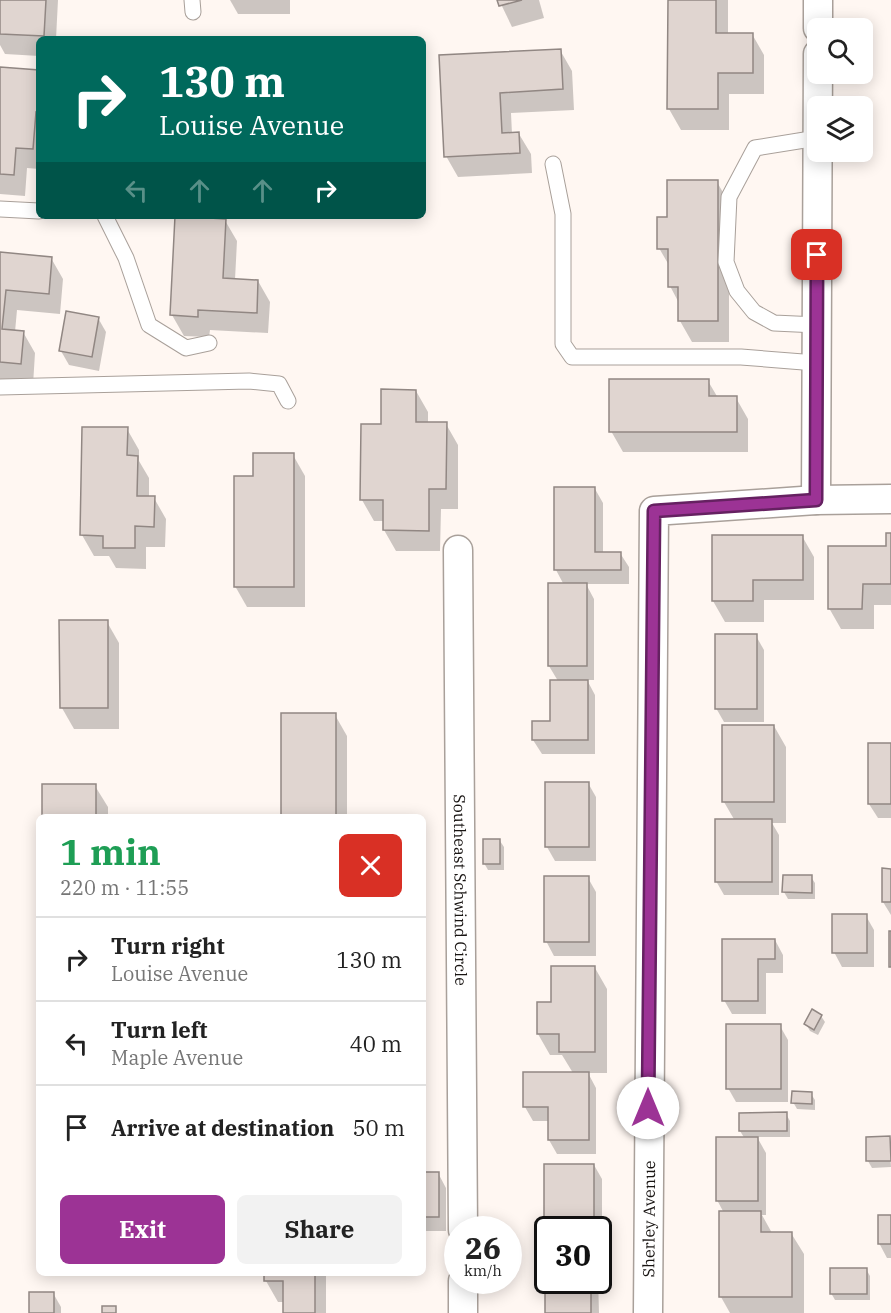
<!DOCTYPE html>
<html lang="en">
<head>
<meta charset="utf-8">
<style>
  :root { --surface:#fff; --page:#f2f2f2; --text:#222; --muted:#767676; --line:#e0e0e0; --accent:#9c3395 }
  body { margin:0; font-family:"IBM Plex Serif",serif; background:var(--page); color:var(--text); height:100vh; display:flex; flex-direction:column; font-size:22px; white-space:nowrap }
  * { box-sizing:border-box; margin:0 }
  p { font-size:20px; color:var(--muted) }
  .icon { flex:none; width:33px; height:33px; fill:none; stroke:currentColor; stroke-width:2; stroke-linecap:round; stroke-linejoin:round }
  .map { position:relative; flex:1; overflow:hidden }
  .side { position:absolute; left:36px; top:814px; width:390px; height:462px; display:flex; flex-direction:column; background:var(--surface); border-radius:9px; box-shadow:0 3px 15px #0003 }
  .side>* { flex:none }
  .banner { position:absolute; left:36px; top:36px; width:390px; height:183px; border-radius:9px; box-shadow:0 3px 15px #0003; background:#00695c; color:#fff; overflow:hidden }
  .fabs { position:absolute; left:807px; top:18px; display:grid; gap:12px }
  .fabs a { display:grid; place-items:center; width:66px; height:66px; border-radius:9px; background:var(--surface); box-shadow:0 3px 15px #0003; font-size:30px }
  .speed { position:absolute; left:444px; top:1216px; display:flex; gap:12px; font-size:30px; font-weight:700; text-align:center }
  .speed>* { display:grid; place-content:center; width:78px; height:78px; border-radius:50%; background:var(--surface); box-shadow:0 3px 15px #0003; line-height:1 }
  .speed small { font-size:15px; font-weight:400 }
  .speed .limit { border:3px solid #111; border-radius:9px; background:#fff; color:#111 }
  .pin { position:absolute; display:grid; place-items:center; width:51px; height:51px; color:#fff; margin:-26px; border-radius:12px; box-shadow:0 3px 9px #0006 }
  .me { position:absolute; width:66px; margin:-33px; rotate:0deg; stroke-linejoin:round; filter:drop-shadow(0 0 4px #0008) }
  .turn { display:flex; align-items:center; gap:21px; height:126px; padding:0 24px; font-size:27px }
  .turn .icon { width:78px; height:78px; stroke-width:2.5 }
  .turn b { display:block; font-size:42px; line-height:51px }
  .lanes { display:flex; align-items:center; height:57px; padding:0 24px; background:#0003; justify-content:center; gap:30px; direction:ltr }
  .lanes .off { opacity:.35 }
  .round { display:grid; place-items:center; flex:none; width:63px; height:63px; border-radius:9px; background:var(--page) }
  .headline { display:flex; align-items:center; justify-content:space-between; height:102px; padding:0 24px }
  h1 { font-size:36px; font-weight:700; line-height:45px; color:#1e9e55 }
  .button { display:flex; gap:12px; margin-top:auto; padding:12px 24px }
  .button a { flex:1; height:69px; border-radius:9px; background:var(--accent); color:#fff; font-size:24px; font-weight:700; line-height:69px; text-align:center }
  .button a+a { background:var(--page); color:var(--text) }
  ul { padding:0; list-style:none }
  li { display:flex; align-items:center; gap:18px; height:84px; padding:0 24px; border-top:2px solid var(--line) }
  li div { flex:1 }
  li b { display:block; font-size:22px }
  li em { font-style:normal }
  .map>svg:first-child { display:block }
  .shadow { fill:#0003 }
  .building { fill:#e0d5d0; stroke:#918783; stroke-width:1.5 }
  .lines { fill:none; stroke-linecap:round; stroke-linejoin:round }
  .lane-casing { stroke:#a9a09a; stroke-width:17 }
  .street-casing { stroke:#a9a09a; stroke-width:31 }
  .lane { stroke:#fff; stroke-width:15 }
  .street { stroke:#fff; stroke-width:28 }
  .route-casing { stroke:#652161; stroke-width:15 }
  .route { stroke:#9c3395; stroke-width:10 }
  .labels { text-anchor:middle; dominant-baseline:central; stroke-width:4.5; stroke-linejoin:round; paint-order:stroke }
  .street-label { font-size:16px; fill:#181412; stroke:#fff7f2 }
</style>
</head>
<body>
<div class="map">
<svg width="891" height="1313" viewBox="0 0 891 1313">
  <rect width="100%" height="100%" fill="#fff7f2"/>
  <g class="shadow">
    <polygon points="0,0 58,0 56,39 39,39 39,56 5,54 0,45"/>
    <polygon points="230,0 290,0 290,14 238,14"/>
    <polygon points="499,0 539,0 544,18 512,27"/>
    <polygon points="670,0 728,0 728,34 752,34 764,55 764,94 729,94 729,130 681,130 669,109"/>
    <polygon points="560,50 572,71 574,110 511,113 512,134 519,134 531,154 532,173 458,177 446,156 440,56"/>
    <polygon points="0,68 39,71 39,169 27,168 25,196 0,194"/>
    <polygon points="717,182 729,203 729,342 692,342 680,321 680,305 670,286 670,267 659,248 669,219"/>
    <polygon points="204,216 248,216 247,219 223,217 237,241 235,280 258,281 270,302 268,333 210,330 209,337 184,336 172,315 211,219 211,216"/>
    <polygon points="0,253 51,258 63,279 60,314 17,310 15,332 23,332 35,353 33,385 0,382"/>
    <polygon points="98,318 106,332 99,371 69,365 61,351"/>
    <polygon points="708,381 718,398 736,398 748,419 748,452 623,452 611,431"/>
    <polygon points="416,391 428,412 428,424 446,424 458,445 458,509 441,509 440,551 396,551 384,530 384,521 374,521 362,500 382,425"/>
    <polygon points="127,429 139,450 139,461 149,478 149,498 154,498 166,519 165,547 146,547 146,569 116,568 109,556 94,556 82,535"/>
    <polygon points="293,455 305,476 305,607 247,607 235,586"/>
    <polygon points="595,489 603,503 603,553 620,553 629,567 629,584 586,584 594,599 594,680 587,680 595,695 595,754 542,754 533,740 551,722 558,681 549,666 549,585 564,585 556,570"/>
    <polygon points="891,535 891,605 874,605 874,629 841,629 829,608 887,548"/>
    <polygon points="802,536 814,557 814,600 764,600 764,622 725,622 713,601"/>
    <polygon points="107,622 119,643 119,729 74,729 62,708"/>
    <polygon points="756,636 764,650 764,722 724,722 716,708"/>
    <polygon points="335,715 347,736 347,818 283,818"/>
    <polygon points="774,726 786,747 786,823 772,823 779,835 779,895 724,895 716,881 735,821 724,802"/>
    <polygon points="891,745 891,818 878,818 869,804"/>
    <polygon points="588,783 596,797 596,861 555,861 547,847"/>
    <polygon points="95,786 108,807 108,818 44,818"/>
    <polygon points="500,841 504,847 504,870 488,870 484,863"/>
    <polygon points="891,870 891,915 883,902"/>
    <polygon points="811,877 815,883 815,899 788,899 784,892"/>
    <polygon points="588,878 596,892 596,956 554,956 546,941"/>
    <polygon points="866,916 874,930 874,967 842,967 834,952"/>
    <polygon points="724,940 775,940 783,955 783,973 766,973 766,1014 732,1014 724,1000"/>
    <polygon points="595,968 607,989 607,1073 588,1073 596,1088 596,1154 557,1154 549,1140 549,1121 533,1121 525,1107 573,1073 562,1055 550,1055 538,1034 538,1004 552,1004"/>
    <polygon points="821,1016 825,1022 818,1035 810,1031 806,1024"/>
    <polygon points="780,1026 788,1040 788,1102 736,1102 728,1088"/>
    <polygon points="811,1094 815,1100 815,1110 797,1109 793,1102"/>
    <polygon points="786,1114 790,1121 790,1137 757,1137 766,1153 766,1215 762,1215 772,1233 791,1233 804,1254 804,1313 730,1313 721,1297 724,1213 717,1200 745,1139 740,1131"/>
    <polygon points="889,1138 891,1167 872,1168 868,1161 867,1139"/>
    <polygon points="594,1165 602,1179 602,1239 598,1239 598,1230 549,1230 546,1225"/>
    <polygon points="423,1173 438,1173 446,1188 446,1231 423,1231"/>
    <polygon points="891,1216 891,1258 887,1258 879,1243"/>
    <polygon points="866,1269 870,1276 870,1300 835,1300 831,1293"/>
    <polygon points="266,1274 326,1274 326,1313 284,1313 284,1302 278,1302 266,1281"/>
    <polygon points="598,1276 599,1313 547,1313 548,1281 598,1281"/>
    <polygon points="53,1293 61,1307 61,1313 31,1313"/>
  </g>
  <g class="building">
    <polygon points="0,0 46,0 44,36 0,34"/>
    <polygon points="497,0 522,0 499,6"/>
    <polygon points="668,0 716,0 716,33 753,33 753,73 718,73 718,109 667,109"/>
    <polygon points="561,49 563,89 500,93 502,133 519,132 520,153 444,157 439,55"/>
    <polygon points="0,67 39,70 39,113 36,112 33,149 16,148 14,175 0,174"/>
    <polygon points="667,180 718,180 718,321 678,321 678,287 668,287 668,249 657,249 657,217 667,217"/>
    <polygon points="175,216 226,219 223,278 258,280 257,313 198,310 198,317 170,315"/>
    <polygon points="0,252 52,257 49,294 6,290 2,329 24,331 21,364 0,362"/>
    <polygon points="66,311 99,317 92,357 59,351"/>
    <polygon points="609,379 709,379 709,396 737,396 737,432 609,432"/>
    <polygon points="381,389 416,390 416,422 447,422 446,489 429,489 429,531 383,530 383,500 360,500 361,424 381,424"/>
    <polygon points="82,427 128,427 127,455 138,456 137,496 155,496 154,527 135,526 135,548 103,548 103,536 80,535"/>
    <polygon points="253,453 294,453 294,587 234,587 234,476 253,476"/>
    <polygon points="554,487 595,487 595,552 621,552 621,570 554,570"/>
    <polygon points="886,533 891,533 891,584 863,584 862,609 828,609 828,546 886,546"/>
    <polygon points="712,535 803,535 803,580 753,580 753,601 712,601"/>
    <rect x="548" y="583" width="39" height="83"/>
    <polygon points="59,620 108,620 108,708 60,708"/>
    <rect x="715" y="634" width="42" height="75"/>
    <polygon points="550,680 588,680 588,740 532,740 532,721 550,721"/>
    <rect x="281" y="713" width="55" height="105"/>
    <rect x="722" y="725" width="52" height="77"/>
    <rect x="868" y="743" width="23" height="61"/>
    <rect x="545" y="782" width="44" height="65"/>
    <rect x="42" y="784" width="54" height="34"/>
    <rect x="715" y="819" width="57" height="63"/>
    <rect x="483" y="839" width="17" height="25"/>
    <polygon points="882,868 891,869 891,902 882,902"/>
    <polygon points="783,875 812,875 812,893 782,892"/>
    <rect x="544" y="876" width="45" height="66"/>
    <rect x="832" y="914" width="35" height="39"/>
    <rect x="889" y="931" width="2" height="36"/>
    <polygon points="722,939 775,939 775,959 758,959 758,1001 722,1001"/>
    <polygon points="551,966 595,966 595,1052 559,1052 559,1034 537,1034 537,1002 551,1002"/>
    <polygon points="812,1009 822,1015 814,1030 804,1024"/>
    <rect x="726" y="1024" width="55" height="65"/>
    <polygon points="523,1072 589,1072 589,1140 548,1140 548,1107 523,1107"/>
    <polygon points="792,1091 812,1092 812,1104 791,1103"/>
    <polygon points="787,1112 787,1131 739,1131 739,1113"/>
    <polygon points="890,1136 891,1161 866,1161 866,1137"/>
    <rect x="716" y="1137" width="42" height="64"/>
    <rect x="544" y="1164" width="50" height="61"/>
    <rect x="423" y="1172" width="16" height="45"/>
    <polygon points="719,1211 761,1211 761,1232 792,1232 792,1297 719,1297"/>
    <rect x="878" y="1215" width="13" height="29"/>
    <polygon points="545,1261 548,1261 548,1281 591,1281 591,1313 545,1313"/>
    <rect x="830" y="1268" width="37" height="26"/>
    <polygon points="264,1274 315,1274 315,1313 283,1313 283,1281 264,1281"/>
    <rect x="29" y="1292" width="25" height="21"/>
    <rect x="102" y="1306" width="14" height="7"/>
  </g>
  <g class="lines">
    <defs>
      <g id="lane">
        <polyline points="192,0 193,12"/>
        <polyline points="553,164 563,214 563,344 572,357 741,357 816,363"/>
        <polyline points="0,209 39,211"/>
        <polyline points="105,216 126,258 149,325 186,348 209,343"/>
        <polyline points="817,325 774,323 754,312 737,291 726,262 729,197 755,148 817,138"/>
        <polyline points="0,387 249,381 279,384 288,401"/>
      </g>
      <g id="street">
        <polyline points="818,28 818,0"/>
        <polyline points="816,500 818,54"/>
        <path id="s1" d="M458,550L463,1230"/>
        <polyline points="463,1281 463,1313"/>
        <path id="s2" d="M648,1313L654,511L816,500L891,499"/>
      </g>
    </defs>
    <use href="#lane" class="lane-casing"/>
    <use href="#street" class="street-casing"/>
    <use href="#lane" class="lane"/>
    <use href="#street" class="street"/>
  </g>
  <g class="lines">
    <defs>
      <polyline id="route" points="648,1108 654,511 816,500 817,255"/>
    </defs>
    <use href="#route" class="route-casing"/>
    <use href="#route" class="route"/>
  </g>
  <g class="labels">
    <g class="street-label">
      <text stroke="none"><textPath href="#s1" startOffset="340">Southeast Schwind Circle</textPath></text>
      <text stroke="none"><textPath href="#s2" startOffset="94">Sherley Avenue</textPath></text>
    </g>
  </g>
</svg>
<div class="fabs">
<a><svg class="icon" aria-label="search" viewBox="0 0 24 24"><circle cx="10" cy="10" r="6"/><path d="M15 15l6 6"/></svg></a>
<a><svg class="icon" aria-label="layers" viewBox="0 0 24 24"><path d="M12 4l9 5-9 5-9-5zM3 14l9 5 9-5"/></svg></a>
</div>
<div class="speed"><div>26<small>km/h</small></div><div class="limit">30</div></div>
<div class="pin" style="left:817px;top:255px;background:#d93025"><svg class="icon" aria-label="arrive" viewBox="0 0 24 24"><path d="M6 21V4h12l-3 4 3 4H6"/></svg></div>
<svg class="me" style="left:648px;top:1108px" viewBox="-20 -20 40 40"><circle r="19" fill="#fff"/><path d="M0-13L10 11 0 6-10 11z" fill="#9c3395"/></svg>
<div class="banner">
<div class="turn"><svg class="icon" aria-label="right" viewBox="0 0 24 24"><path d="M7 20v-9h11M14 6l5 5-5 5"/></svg><div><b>130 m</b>Louise Avenue</div></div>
<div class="lanes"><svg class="icon off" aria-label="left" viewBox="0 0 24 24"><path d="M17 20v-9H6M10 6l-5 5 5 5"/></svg><svg class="icon off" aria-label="ahead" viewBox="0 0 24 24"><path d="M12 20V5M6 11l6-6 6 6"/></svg><svg class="icon off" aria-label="ahead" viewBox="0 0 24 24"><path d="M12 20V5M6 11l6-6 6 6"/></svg><svg class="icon" aria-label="right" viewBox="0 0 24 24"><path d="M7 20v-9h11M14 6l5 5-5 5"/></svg></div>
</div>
<section class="side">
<div class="headline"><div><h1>1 min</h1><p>220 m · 11:55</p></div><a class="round" style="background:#d93025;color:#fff"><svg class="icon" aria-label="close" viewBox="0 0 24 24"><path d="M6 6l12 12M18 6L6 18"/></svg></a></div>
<ul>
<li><svg class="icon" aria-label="right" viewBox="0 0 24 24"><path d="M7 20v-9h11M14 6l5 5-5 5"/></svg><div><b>Turn right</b><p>Louise Avenue</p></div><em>130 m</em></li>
<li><svg class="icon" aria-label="left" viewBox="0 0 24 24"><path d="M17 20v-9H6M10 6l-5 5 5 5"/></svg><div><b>Turn left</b><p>Maple Avenue</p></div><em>40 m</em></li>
<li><svg class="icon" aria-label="arrive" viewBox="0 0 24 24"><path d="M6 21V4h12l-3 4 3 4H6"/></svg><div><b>Arrive at destination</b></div><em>50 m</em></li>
</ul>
<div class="button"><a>Exit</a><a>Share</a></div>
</section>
</div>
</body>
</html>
